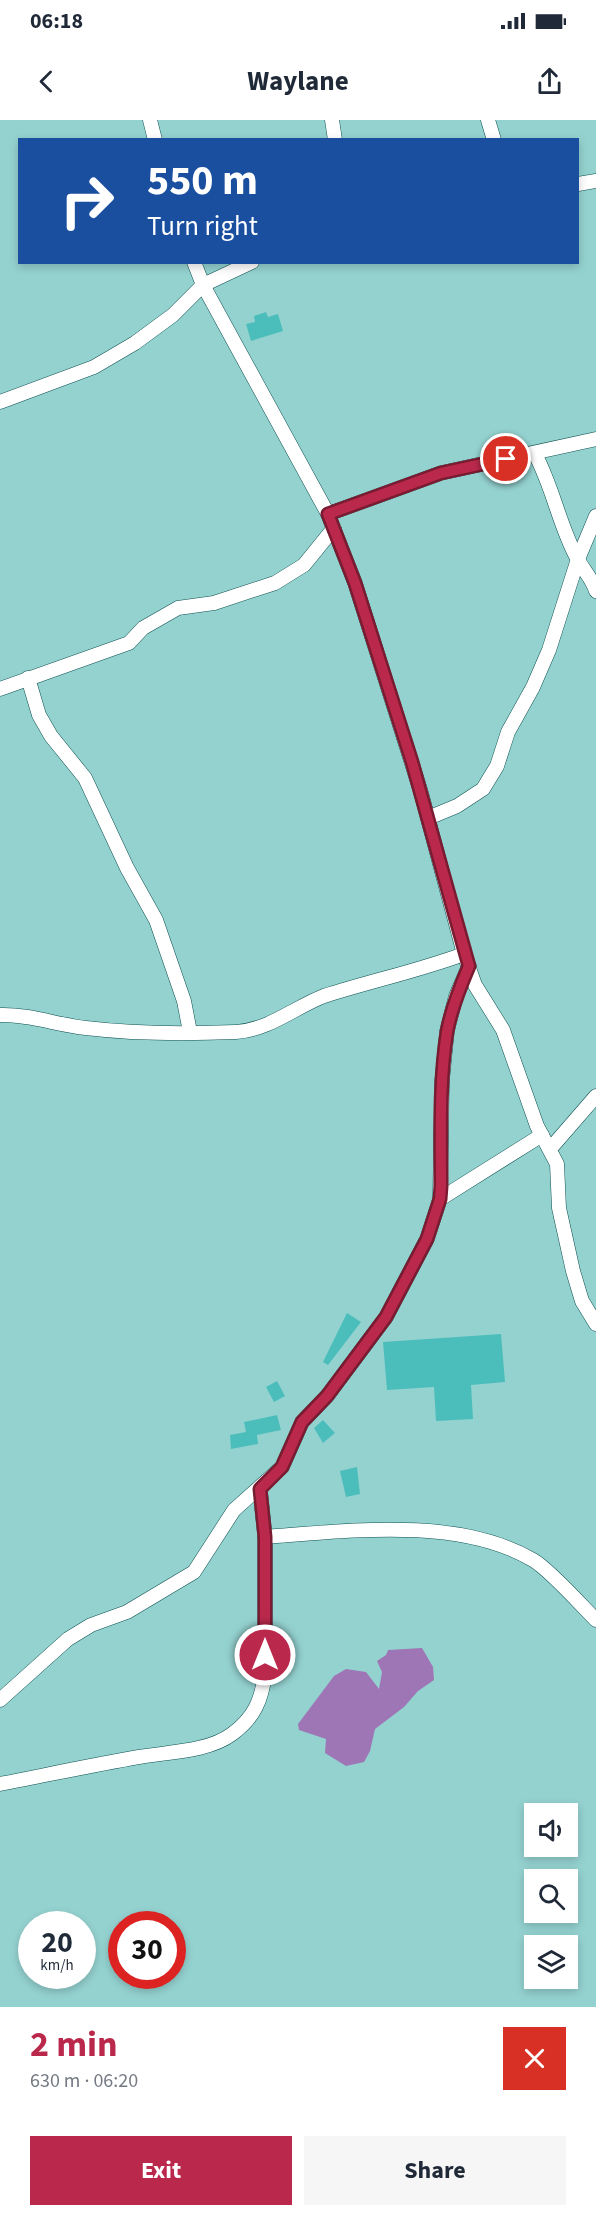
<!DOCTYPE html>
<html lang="en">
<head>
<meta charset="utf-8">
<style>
  :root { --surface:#fff; --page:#f6f6f7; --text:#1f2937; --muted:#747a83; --accent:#ba294c }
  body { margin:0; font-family:"Source Sans 3",sans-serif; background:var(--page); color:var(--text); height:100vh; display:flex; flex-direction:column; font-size:22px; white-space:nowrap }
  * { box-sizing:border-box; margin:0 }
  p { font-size:20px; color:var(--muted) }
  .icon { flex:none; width:33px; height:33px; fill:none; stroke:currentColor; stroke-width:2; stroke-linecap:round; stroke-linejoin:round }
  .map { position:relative; height:1887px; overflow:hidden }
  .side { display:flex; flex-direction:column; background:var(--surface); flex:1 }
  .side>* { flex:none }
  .guide { position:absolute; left:18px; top:18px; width:561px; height:126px; border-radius:0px; box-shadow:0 3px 9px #0003; background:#1a4fa0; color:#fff; overflow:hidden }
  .fabs { position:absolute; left:524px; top:1683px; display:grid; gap:12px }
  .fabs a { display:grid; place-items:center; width:54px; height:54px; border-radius:0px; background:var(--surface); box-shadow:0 3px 9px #0003; font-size:30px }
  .speed { position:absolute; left:18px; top:1791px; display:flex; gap:12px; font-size:30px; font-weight:700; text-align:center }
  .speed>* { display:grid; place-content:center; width:78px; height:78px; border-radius:50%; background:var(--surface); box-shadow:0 3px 9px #0003; line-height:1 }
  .speed small { font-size:15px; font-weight:400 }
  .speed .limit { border:9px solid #d22; background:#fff; color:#111 }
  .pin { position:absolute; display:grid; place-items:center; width:51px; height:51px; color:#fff; margin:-26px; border:3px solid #fff; border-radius:50%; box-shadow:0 2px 6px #0007 }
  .me { position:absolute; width:66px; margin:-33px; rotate:0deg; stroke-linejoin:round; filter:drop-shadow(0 0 4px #0008) }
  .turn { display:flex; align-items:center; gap:21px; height:126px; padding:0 30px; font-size:27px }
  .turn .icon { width:78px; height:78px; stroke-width:2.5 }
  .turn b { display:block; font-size:42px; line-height:51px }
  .round { display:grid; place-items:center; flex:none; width:63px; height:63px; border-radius:0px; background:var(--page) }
  .summary { display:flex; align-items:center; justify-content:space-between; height:102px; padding:0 30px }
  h1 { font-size:36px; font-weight:700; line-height:45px; color:var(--accent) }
  .primary-button { display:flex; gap:12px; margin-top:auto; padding:12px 30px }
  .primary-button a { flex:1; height:69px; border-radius:0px; background:var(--accent); color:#fff; font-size:24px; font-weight:700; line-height:69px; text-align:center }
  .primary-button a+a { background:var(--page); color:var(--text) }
  .status { display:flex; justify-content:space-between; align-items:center; height:42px; padding:0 30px; background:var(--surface); direction:ltr }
  .status svg { height:16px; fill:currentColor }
  header { display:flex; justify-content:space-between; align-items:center; height:78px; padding:0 30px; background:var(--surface); font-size:27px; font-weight:700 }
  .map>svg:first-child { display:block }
  .water { fill:#9e75b5 }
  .building { fill:#4bbebc }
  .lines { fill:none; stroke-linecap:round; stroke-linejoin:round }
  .minor-casing { stroke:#0d5150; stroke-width:15 }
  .minor { stroke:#fff; stroke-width:14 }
  .route-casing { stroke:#791b31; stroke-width:15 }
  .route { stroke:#ba294c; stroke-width:10 }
</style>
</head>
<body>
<div class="status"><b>06:18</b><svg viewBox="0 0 49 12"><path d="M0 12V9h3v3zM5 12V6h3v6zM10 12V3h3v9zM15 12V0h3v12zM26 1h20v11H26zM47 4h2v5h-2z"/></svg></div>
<header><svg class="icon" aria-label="back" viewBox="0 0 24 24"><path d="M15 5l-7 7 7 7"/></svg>Waylane<svg class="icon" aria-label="share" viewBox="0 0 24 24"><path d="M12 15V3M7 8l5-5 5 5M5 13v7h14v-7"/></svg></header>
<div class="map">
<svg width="596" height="1887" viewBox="0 0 596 1887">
  <rect width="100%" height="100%" fill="#94d2d0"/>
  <polygon class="water" points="422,1528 433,1547 434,1560 418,1571 404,1587 375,1609 370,1631 364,1642 346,1646 325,1633 326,1619 299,1610 298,1604 334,1556 346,1549 366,1552 379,1569 382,1552 377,1541 386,1535 388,1530"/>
  <g class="building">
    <polygon points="266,192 268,197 278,194 283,211 251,221 246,204 255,202 254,196"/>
    <polygon points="347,1193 361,1202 328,1245 323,1242"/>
    <polygon points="501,1214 505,1262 471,1265 473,1299 436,1301 434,1267 387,1270 383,1222"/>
    <polygon points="277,1261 285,1276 274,1282 266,1267"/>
    <polygon points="277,1295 281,1310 257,1315 258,1324 231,1329 230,1315 246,1312 244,1302"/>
    <polygon points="323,1300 335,1313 323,1323 314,1308"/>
    <polygon points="357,1347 360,1374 346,1377 340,1351"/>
  </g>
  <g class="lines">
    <defs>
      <g id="minor">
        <polyline points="150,0 155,20"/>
        <polyline points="332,0 335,20"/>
        <polyline points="488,0 494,20"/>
        <polyline points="578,64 596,61"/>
        <polyline points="194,142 203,165 328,394 355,463 420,669 464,834 475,865 503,910 537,1006 557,1044 559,1088 573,1151 582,1181 596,1204"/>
        <polyline points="0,282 94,247 135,223 173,195 203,165 252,142"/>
        <path d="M535,334C553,367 559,405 577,438C583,450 592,458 596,471"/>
        <polyline points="328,394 441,353 596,319"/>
        <polyline points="28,558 39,595 51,616 85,658 127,748 156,800 184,881 190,912"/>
        <polyline points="0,569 129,523 143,508 178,488 214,483 275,463 304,445 334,408"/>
        <polyline points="428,698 457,686 483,669 497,646 508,612 533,567 549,530 578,439 596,396"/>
        <path d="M0,895C29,894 57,905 86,908C135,914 187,914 236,912C269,910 295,887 324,876C371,861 418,851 464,834"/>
        <polyline points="550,1029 596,976"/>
        <polyline points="440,1079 542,1015"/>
        <path d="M265,1417C348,1411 458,1396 533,1440C550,1450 581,1485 596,1500"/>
        <polyline points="0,1580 68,1519 91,1505 127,1492 194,1452 234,1390 282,1347 302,1302 327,1276 386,1197 427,1119 440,1079 442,961 447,911 456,876 469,846"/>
        <path d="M0,1664C46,1655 93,1645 139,1637C167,1632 208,1632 232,1614C254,1598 262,1580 265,1553V1417L260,1369"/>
      </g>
    </defs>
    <use href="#minor" class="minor-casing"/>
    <use href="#minor" class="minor"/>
  </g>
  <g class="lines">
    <defs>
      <path id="route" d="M265,1535V1417L260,1369L282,1347L302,1302L327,1276L386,1197L427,1119L440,1079L441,1066C441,1015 439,963 447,912C451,889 460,867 469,846L412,642L355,463L328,394L441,353L506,339"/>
    </defs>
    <use href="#route" class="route-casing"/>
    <use href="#route" class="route"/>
  </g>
</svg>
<div class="fabs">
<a><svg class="icon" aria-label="sound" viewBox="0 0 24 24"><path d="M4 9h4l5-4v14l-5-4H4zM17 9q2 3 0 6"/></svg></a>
<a><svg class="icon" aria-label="search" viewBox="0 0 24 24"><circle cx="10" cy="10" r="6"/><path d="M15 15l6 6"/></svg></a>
<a><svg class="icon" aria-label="layers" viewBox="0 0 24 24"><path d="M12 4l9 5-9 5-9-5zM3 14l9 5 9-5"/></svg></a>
</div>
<div class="speed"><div>20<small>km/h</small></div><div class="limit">30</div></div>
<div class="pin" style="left:506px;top:339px;background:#d93025"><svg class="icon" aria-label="arrive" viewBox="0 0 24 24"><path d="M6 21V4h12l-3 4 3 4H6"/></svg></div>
<svg class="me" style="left:265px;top:1535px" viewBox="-20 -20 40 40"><circle r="17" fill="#ba294c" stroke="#fff" stroke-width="3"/><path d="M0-11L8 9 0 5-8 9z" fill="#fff"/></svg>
<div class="guide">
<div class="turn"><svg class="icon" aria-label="right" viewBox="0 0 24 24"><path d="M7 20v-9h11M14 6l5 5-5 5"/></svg><div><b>550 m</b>Turn right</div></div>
</div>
</div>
<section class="side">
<div class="summary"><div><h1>2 min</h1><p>630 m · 06:20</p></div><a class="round" style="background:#d93025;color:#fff"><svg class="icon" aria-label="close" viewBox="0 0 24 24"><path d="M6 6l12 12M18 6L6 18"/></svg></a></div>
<div class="primary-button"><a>Exit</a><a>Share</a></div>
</section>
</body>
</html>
